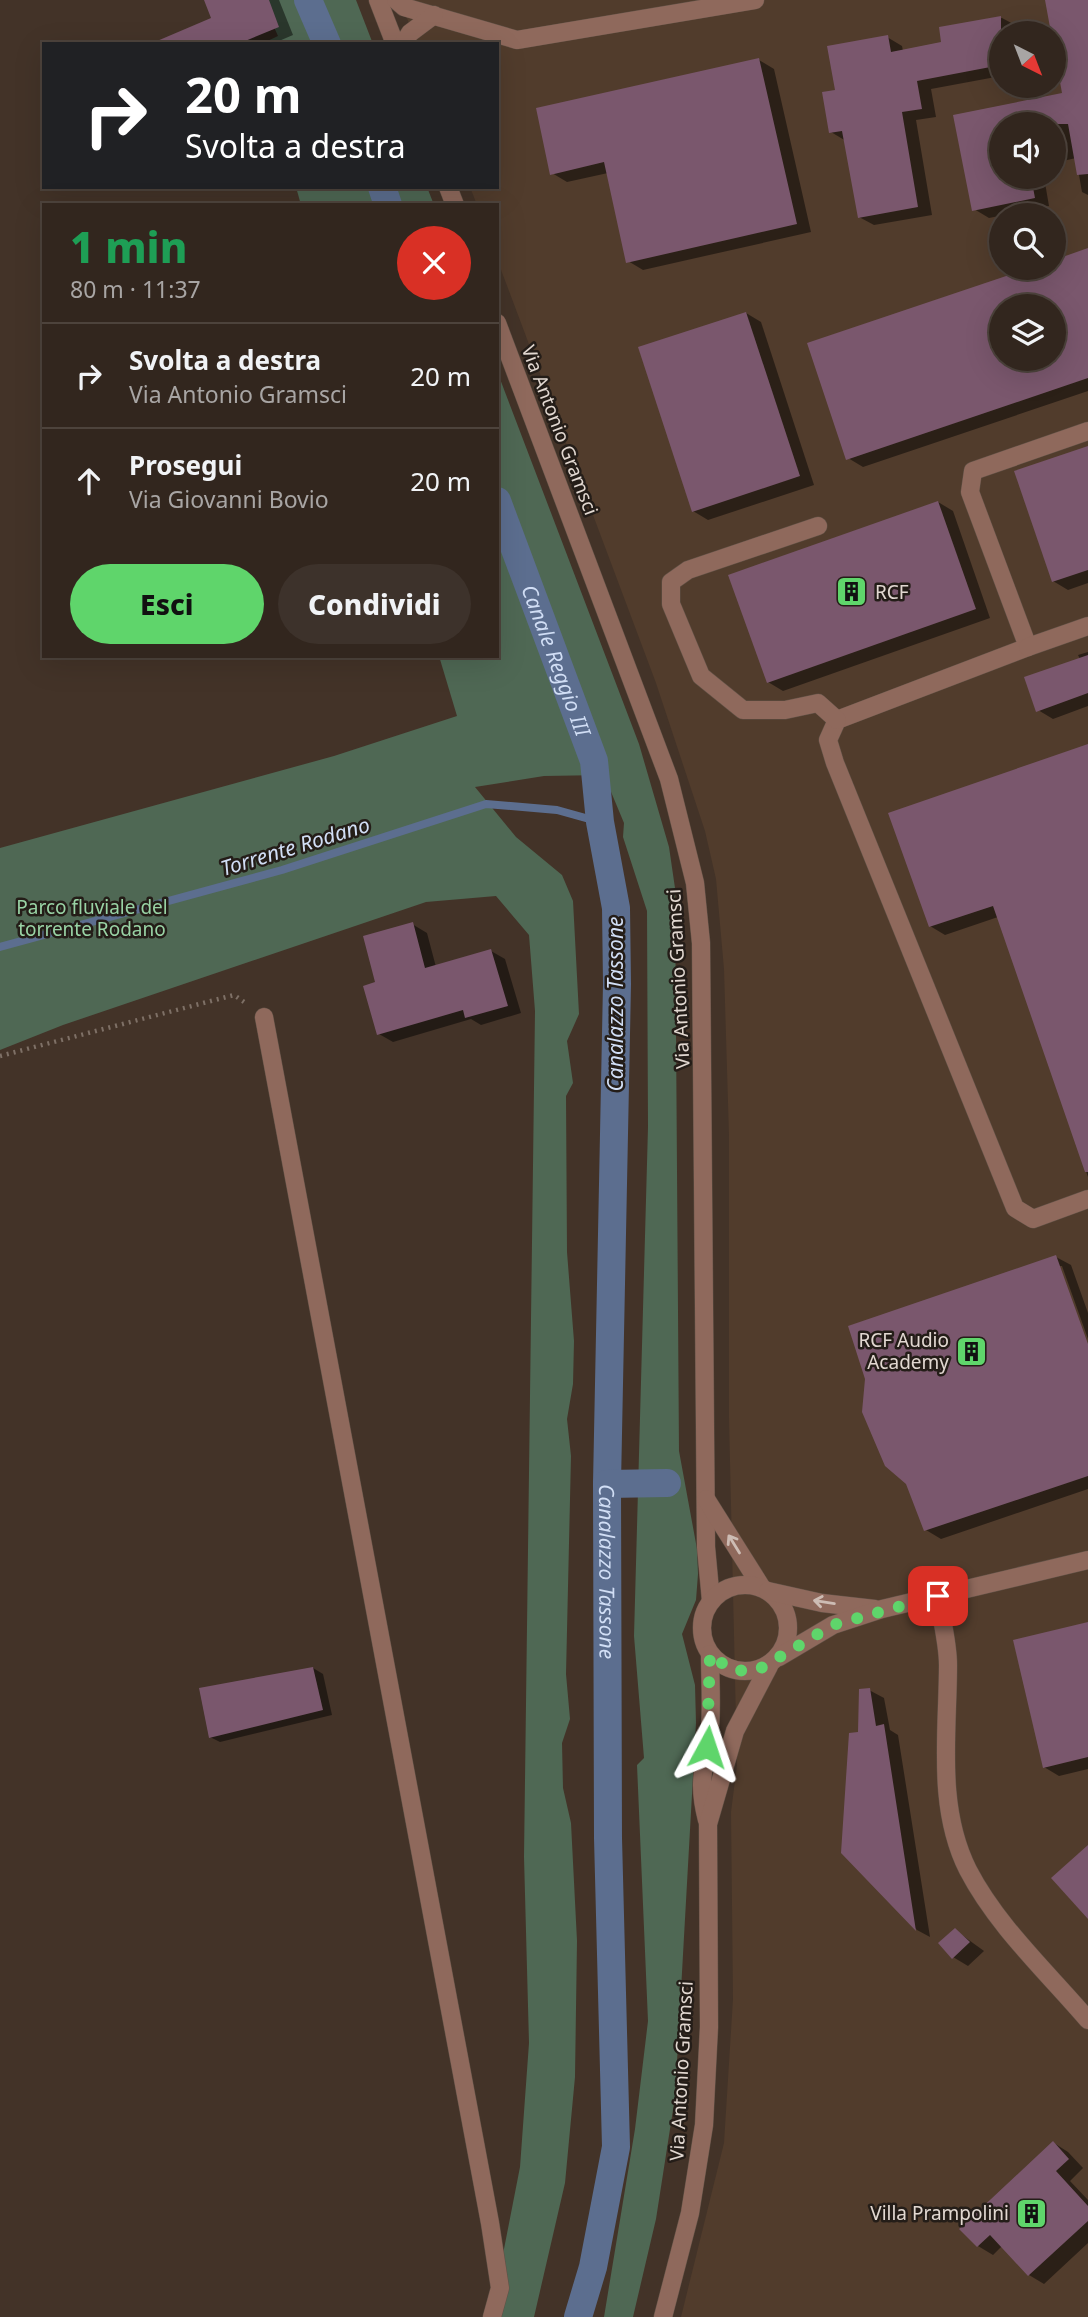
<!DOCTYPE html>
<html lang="it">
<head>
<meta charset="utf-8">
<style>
  :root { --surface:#32261e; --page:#3d322b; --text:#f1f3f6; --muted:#a8a5a4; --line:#4d433c; --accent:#5fd56b }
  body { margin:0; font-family:"Noto Sans",sans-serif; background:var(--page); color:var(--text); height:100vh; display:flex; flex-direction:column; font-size:26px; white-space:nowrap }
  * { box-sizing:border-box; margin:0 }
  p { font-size:23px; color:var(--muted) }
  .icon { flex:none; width:38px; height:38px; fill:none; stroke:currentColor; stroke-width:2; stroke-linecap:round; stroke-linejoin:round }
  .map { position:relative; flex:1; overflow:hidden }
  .details { position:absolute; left:42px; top:203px; width:457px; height:455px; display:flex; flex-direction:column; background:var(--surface); border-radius:0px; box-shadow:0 7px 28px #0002,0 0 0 2px var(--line) }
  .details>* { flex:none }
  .banner { position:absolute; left:42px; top:42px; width:457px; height:147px; border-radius:0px; box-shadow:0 7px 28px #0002,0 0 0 2px var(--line); background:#202124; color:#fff; overflow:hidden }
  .needle { width:46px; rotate:138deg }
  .tools { position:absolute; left:989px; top:21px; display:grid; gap:14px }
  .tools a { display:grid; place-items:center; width:77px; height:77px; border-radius:50%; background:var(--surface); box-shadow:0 7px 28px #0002,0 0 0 2px var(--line); font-size:35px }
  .pin { position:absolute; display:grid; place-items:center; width:60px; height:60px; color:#fff; margin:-30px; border-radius:14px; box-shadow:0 4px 10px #0006 }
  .me { position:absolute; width:77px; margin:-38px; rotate:5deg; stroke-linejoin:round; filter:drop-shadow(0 0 5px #0008) }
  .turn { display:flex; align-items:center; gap:24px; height:147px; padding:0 28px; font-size:32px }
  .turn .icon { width:91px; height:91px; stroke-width:2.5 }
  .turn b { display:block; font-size:49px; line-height:60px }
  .round { display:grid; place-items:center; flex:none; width:74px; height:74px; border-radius:37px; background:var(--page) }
  .head { display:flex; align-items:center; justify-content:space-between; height:119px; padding:0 28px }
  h1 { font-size:42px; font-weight:800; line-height:52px; color:#1e9e55 }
  .action { display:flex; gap:14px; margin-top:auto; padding:14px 28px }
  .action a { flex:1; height:80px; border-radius:42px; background:var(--accent); color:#111; font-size:28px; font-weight:800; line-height:80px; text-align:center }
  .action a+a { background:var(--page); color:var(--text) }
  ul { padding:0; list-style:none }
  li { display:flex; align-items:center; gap:21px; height:105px; padding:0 28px; border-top:2px solid var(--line) }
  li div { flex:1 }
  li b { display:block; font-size:26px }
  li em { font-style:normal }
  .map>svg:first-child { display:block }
  .built { fill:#513c2c; fill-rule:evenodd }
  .green { fill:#4f6854 }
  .shadow { fill:#0007; fill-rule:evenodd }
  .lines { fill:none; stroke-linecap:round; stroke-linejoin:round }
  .stream { stroke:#5c6e8f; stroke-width:8 }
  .canal { stroke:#5c6e8f; stroke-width:28 }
  .building { fill:#7a576d; fill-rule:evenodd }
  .minor-casing { stroke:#605146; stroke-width:19 }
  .path { stroke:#7e7066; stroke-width:4.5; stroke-dasharray:2 5; stroke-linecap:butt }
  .minor { stroke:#8f695c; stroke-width:18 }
  .oneway { stroke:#cdbcb4 }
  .route { stroke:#5fd56b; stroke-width:12; stroke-dasharray:0 21.6 }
  .labels { text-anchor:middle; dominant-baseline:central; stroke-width:5; stroke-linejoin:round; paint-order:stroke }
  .street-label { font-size:19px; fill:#e2d8d1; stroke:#241d18 }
  .poi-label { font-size:19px; fill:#e2d8d1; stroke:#241d18; text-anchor:end }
  .park-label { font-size:19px; fill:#99d3a5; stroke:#241d18 }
  .water-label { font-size:21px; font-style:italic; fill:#d1def5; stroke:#241d18 }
</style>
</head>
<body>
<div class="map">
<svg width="1088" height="2317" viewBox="0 0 1088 2317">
  <rect width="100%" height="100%" fill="#433328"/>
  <path class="built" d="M400,0H1088V2317H681L724,2143L733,1999L731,1812L737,1765L729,1418V1136L724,969L716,879L705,831L656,683L497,259V205H477L470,187H497V44H417ZM1001,33H1054V86H1001ZM1001,124H1054V177H1001ZM1001,215H1054V268H1001ZM1001,306H1054V359H1001Z"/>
  <g class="green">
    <polygon points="262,0 356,0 373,44 261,44 278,36"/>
    <polygon points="296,187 427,187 434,205 301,205"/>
    <polygon points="497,371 639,744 669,847 675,888 679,1451 697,1549 698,1574 696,1600 682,1634 695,1685 696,1723 675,2097 656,2219 633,2317 604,2317 635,2129 648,2021 637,1765 644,1758 634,1636 648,1127 647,911 623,837 624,823 604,775 544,776 475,787 516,837 562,875 573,901 579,1014 567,1041 573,1083 566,1096 567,1252 574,1341 573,1384 567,1419 571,1456 566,1674 570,1719 562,1743 563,1788 571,1823 577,1941 575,2077 565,2183 534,2317 498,2317 503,2254 520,2167 529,2043 524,1857 535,1011 529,935 496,896 426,902 63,1025 0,1050 0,848 334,756 457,716 439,656 497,656"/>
  </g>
  <g class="shadow">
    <polygon points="214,0 279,0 293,35 272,44 176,44 214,18"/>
    <polygon points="1047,0 1088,0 1088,195 1082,192 1076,158 1054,163 1054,124 1001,124 1001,177 1044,177 1049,206 989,218 974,209 955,116 1064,94"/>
    <polygon points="1002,18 1017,26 1018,33 1001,33 1001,76 931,89 936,117 916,120 932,215 874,225 859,217 846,141 831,132 837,92 887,37 902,46 903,51 943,44 941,28"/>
    <polygon points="759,60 774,69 811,232 643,270 628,261 608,173 567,182 552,173"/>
    <path d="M1088,250V391L863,467L848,458L809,344L1035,268H1054V261ZM1001,306H1054V359H1001Z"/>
    <polygon points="746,313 761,322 814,485 708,520 693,511"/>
    <polygon points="1088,448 1088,583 1068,590 1053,581"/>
    <polygon points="938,502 953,511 990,618 783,691 768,682"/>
    <polygon points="1088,652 1088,706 1053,719 1038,710 1080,659 1078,655"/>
    <polygon points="1088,746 1088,1177 998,917 945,935 930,926"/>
    <polygon points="412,924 427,933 436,967 491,951 505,959 521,1013 481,1025 471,1019 393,1042 379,1034"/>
    <polygon points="1056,1257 1071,1265 1088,1313 1088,1339 1062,1266 1059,1266 1088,1350 1088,1489 941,1539 926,1530 908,1483"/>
    <polygon points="1088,1624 1088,1769 1059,1776 1044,1767"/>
    <polygon points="313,1668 323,1674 332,1715 220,1742 210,1737"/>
    <polygon points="869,1690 884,1698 890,1730 898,1735 930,1937 917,1930 843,1852"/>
    <polygon points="955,1930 984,1951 968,1966 953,1957"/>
    <polygon points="1054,2143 1068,2152 1083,2168 1070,2181 1088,2200 1088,2243 1044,2284 1029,2275 1002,2246 993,2255 978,2246"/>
  </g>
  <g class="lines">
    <polyline class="stream" points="0,947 282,870 486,804 557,810 600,822"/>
    <g class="canal">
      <polyline points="308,0 327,44"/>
      <polyline points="382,187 388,205"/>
      <path id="s1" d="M497,501L594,761L600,822L616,908L617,984L607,1484L608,1838L616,2147L593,2267L578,2317"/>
      <polyline points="607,1484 667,1483"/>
    </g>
  </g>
  <g class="building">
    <polygon points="204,0 269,0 279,27 238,44 150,44 211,18"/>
    <polygon points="1045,0 1088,0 1088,174 1077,175 1068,124 1001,124 1001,177 1031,177 1035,198 972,211 953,115 1062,93"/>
    <polygon points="1001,16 1001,65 917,81 922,109 902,112 918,207 858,218 842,131 829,133 822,92 835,90 827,46 888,35 891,52 941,42 939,27"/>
    <polygon points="759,58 797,224 626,263 604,162 550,175 536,108"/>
    <path d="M1088,248V378L846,460L807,343L1030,268H1054V260ZM1001,306H1054V359H1001Z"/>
    <polygon points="746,312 800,476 692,512 638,347"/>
    <polygon points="1088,446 1088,570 1052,582 1014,471"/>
    <polygon points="938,501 976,609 767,683 728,575"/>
    <polygon points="1088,655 1088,693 1036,712 1024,677"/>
    <polygon points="1088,744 1088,1172 1085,1172 993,906 929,927 888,813"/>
    <polygon points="413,922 425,968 491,949 508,1006 465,1018 463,1010 377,1035 363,986 375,982 363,936"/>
    <polygon points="1056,1255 1088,1344 1088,1476 924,1531 906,1484 885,1466 862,1412 865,1379 848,1326"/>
    <polygon points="1088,1622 1088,1757 1043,1768 1013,1640"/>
    <polygon points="313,1667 323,1710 209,1738 199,1688"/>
    <polygon points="870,1688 876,1726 884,1724 916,1931 841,1853 849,1733 858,1732 859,1689"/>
    <polygon points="1088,1845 1088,1919 1051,1878"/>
    <polygon points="955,1928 970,1942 952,1959 938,1943"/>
    <polygon points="1053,2141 1069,2159 1056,2171 1088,2206 1088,2221 1028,2276 990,2235 977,2247 959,2229"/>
  </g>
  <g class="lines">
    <defs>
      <g id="minor">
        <polyline points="378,0 395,44"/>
        <polyline points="396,0 404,7 517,40 755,0"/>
        <polyline points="403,44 410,33 434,15"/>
        <polyline points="448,187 455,205"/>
        <polyline points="497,323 669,779 695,883 701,943 706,1547 711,1601"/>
        <polyline points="1088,431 973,471 970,492 1028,647 837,720 828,740 835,763 1015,1208 1033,1219 1088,1199"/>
        <polyline points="818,526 688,570 671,582 671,604 701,676 743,710 785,710 818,703 837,720"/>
        <polyline points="1028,647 1088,626"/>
        <polyline points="264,1017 490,2223 500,2288 492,2317"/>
        <polyline points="706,1499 762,1588"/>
        <circle cx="745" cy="1628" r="43"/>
        <polyline points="768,1591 822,1603 875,1609"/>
        <path d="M938,1596C941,1618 948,1642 948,1665C948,1732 936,1807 968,1870C997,1926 1047,1972 1088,2020"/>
        <polyline points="779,1657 833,1625 882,1609 1088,1560"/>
        <path d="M707,1820C696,1777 706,1767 710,1727C712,1703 710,1678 710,1654"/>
        <polyline points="663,2317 690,2213 704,2125 709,2027 708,1824 735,1731 769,1666"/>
      </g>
    </defs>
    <use href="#minor" class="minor-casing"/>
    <polyline class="path" points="0,1056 234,995 247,1004"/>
    <use href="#minor" class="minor"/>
  </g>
  <defs><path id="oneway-shaft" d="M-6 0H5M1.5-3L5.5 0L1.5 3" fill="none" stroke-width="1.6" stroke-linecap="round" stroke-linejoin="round" transform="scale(1.75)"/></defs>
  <g class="oneway">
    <use href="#oneway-shaft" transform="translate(734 1544) rotate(-122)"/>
    <use href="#oneway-shaft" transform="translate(824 1602) rotate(-171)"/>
  </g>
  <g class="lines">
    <polyline class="route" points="707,1747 710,1654 731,1670 756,1671 833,1625 938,1596"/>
  </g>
  <defs>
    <symbol id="building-square" viewBox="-11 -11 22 22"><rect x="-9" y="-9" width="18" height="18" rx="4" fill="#5fd56b" stroke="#241d18"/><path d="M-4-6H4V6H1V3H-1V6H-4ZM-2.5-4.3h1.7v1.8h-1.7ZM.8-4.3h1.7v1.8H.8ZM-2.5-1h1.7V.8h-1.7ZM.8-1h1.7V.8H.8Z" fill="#111"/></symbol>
  </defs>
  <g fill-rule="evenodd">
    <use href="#building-square" x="834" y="574" width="35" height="35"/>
    <use href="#building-square" x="954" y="1334" width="35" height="35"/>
    <use href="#building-square" x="1014" y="2196" width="35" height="35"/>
  </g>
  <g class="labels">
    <g class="street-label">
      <text transform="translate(560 430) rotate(69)">Via Antonio Gramsci</text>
      <text transform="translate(678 979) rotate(-93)">Via Antonio Gramsci</text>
      <text transform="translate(681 2071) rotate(-87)">Via Antonio Gramsci</text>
    </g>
    <g class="poi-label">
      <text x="875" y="592" text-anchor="start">RCF</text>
      <text x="949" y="1340">RCF Audio<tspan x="949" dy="22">Academy</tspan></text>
      <text x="1009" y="2213">Villa Prampolini</text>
    </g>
    <g class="park-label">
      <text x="92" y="907">Parco fluviale del<tspan x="92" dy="22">torrente Rodano</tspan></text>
    </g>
    <g class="water-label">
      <text stroke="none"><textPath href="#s1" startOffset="170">Canale Reggio III</textPath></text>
      <text transform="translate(295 846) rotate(-17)">Torrente Rodano</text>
      <text transform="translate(615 1004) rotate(-90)">Canalazzo Tassone</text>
      <text stroke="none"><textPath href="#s1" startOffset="1090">Canalazzo Tassone</textPath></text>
    </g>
  </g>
</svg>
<div class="tools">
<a><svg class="needle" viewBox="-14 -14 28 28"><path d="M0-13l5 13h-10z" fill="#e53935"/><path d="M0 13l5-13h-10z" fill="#a8a5a4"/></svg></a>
<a><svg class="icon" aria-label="sound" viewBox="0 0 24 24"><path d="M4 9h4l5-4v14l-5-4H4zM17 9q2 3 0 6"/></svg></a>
<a><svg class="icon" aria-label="search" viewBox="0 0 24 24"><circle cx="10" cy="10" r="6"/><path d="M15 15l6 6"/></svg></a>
<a><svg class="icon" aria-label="layers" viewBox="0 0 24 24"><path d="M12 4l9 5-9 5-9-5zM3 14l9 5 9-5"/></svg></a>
</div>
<div class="pin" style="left:938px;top:1596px;background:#d93025"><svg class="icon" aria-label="arrive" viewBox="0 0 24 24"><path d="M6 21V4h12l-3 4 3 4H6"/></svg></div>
<svg class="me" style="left:707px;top:1747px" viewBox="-20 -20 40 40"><path d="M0-17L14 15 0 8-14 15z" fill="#5fd56b" stroke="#fff" stroke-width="4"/></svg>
<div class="banner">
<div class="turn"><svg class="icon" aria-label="right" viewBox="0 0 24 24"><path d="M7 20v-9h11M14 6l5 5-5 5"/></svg><div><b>20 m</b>Svolta a destra</div></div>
</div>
<section class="details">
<div class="head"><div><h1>1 min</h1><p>80 m · 11:37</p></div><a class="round" style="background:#d93025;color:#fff"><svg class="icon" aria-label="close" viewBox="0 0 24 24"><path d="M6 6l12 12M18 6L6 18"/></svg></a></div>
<ul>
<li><svg class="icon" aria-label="right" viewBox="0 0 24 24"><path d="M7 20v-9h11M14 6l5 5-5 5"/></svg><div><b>Svolta a destra</b><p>Via Antonio Gramsci</p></div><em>20 m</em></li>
<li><svg class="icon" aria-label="ahead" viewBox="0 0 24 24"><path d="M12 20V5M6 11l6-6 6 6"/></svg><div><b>Prosegui</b><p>Via Giovanni Bovio</p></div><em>20 m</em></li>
</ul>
<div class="action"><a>Esci</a><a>Condividi</a></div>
</section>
</div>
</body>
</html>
